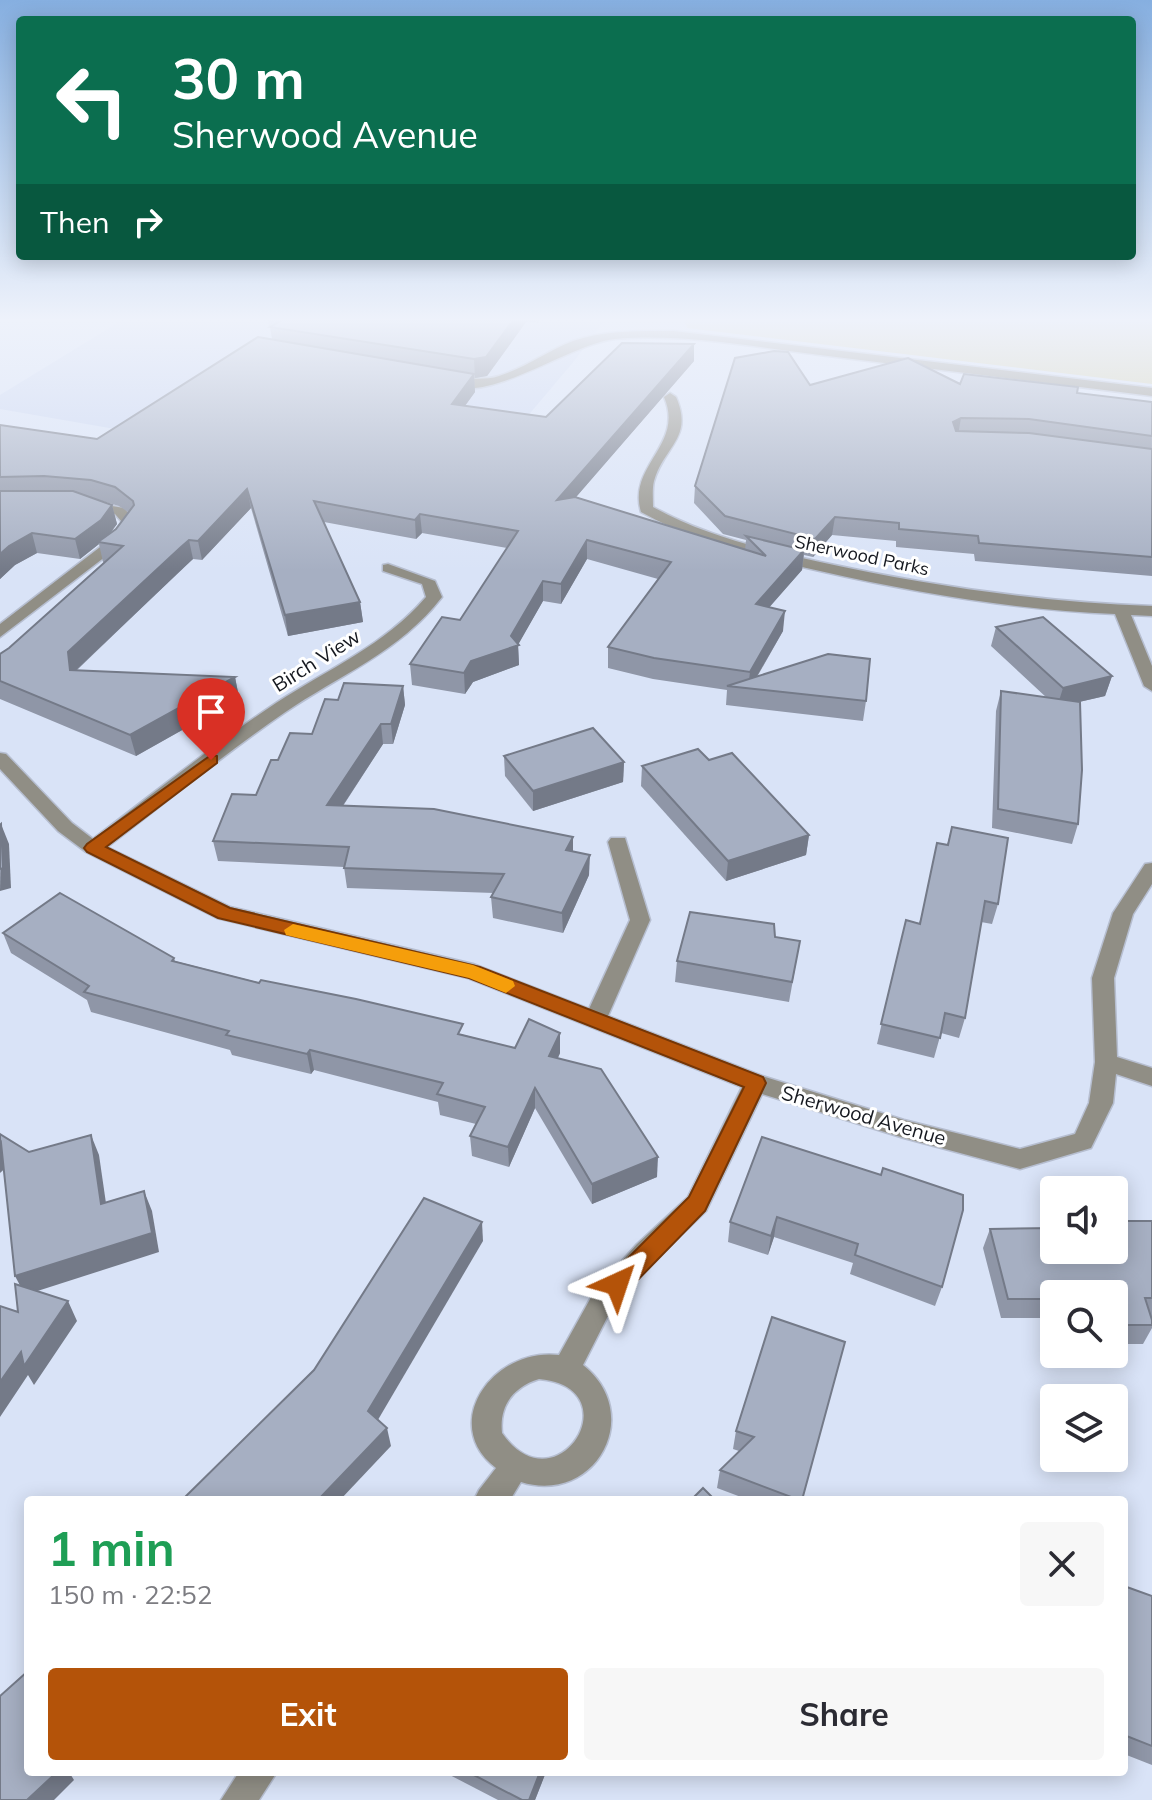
<!DOCTYPE html>
<html lang="en">
<head>
<meta charset="utf-8">
<style>
  :root { --surface:#fff; --page:#f7f7f7; --text:#2b2b33; --muted:#7c7c81; --accent:#b45309 }
  body { margin:0; font-family:Mulish,sans-serif; background:var(--page); color:var(--text); height:100vh; display:flex; flex-direction:column; font-size:30px; white-space:nowrap }
  * { box-sizing:border-box; margin:0 }
  p { font-size:26px; color:var(--muted) }
  .icon { flex:none; width:44px; height:44px; fill:none; stroke:currentColor; stroke-width:2; stroke-linecap:round; stroke-linejoin:round }
  .map { position:relative; flex:1; overflow:hidden }
  .details { position:absolute; left:24px; top:1496px; width:1104px; height:280px; display:flex; flex-direction:column; background:var(--surface); border-radius:8px; box-shadow:0 4px 20px #0003 }
  .details>* { flex:none }
  .guide { position:absolute; left:16px; top:16px; width:1120px; height:244px; border-radius:8px; box-shadow:0 4px 20px #0003; background:#0b6e4f; color:#fff; overflow:hidden }
  .fabs { position:absolute; left:1040px; top:1176px; display:grid; gap:16px }
  .fabs a { display:grid; place-items:center; width:88px; height:88px; border-radius:8px; background:var(--surface); box-shadow:0 4px 20px #0003; font-size:40px }
  .pin { position:absolute; display:grid; place-items:center; width:68px; height:68px; color:#fff; margin:-82px -34px; border-radius:50% 50% 50% 0; rotate:-45deg; box-shadow:0 0 8px #0007 }
  .pin .icon { rotate:45deg }
  .me { position:absolute; width:88px; margin:-44px; rotate:42deg; stroke-linejoin:round; filter:drop-shadow(0 0 6px #0008) }
  .turn { display:flex; align-items:center; gap:28px; height:168px; padding:0 24px; font-size:36px }
  .turn .icon { width:104px; height:104px; stroke-width:2.5 }
  .turn b { display:block; font-size:56px; line-height:68px }
  .then { display:flex; align-items:center; height:76px; padding:0 24px; background:#0003; gap:16px; font-size:30px }
  .round { display:grid; place-items:center; flex:none; width:84px; height:84px; border-radius:8px; background:var(--page) }
  .overview { display:flex; align-items:center; justify-content:space-between; height:136px; padding:0 24px }
  h1 { font-size:48px; font-weight:700; line-height:60px; color:#1e9e55 }
  .cta { display:flex; gap:16px; margin-top:auto; padding:16px 24px }
  .cta a { flex:1; height:92px; border-radius:8px; background:var(--accent); color:#fff; font-size:32px; font-weight:700; line-height:92px; text-align:center }
  .cta a+a { background:var(--page); color:var(--text) }
  .map>svg:first-child { display:block }
  .built { fill:#cad6f1 }
  .green { fill:#d7d2ac }
  .lines { fill:none; stroke-linecap:round; stroke-linejoin:round }
  .minor-casing { stroke:#b6bed0; stroke-width:3 }
  .minor { fill:#908e85; fill-rule:evenodd }
  .wall { fill:#8f96a7; fill-rule:evenodd }
  .shaded-wall { fill:#747a88 }
  .building { fill:#a6afc2; stroke:#747a88; stroke-width:2 }
  .route { fill:#b45309; stroke:#753606; stroke-width:2 }
  .slow { fill:#f59e0b }
  .labels { text-anchor:middle; dominant-baseline:central; stroke-width:6; stroke-linejoin:round; paint-order:stroke }
  .far-street-label { font-size:18px; fill:#15181f; stroke:#fff }
  .street-label { font-size:20px; fill:#15181f; stroke:#fff }
</style>
</head>
<body>
<div class="map">
<svg width="1152" height="1800" viewBox="0 0 1152 1800">
  <rect width="100%" height="100%" fill="#d9e3f7"/>
  <polygon class="built" points="124,319 605,319 575,360 465,490 0,409 0,395"/>
  <polygon class="green" points="684,319 1152,319 1152,384 687,328"/>
  <g class="lines">
    <defs>
      <g id="minor">
        <path d="M673,331L1152,388V396C1041,382 931,369 820,355C753,347 683,333 615,339C568,344 483,409 444,382C455,375 483,382 499,376C525,368 547,351 573,341C605,330 640,331 673,331Z"/>
        <path d="M670,393L676,397C694,438 664,446 654,481C652,489 653,499 653,507C705,536 763,549 820,562C930,586 1040,602 1152,606V616L1131,615L1152,666V691L1144,686L1115,614C1016,610 917,593 820,571C758,557 697,543 641,512C627,465 685,445 664,397Z"/>
        <polygon points="88,502 124,508 136,522 118,547 0,637 0,624 108,541 122,522 115,514 83,509 81,506"/>
        <path d="M388,564L435,581L442,597C401,651 338,676 284,713C223,755 166,802 107,847L230,907L473,964L589,1009L630,920L608,842L611,838H625L650,920L608,1016L762,1076L904,1120L1020,1149L1075,1134L1089,1103L1095,1062L1092,978L1113,913L1145,864L1152,863V884L1133,914L1114,978L1117,1057L1152,1068V1086L1116,1074L1113,1103L1091,1148L1020,1169L904,1138L762,1094L706,1211L655,1260L612,1308L583,1365C645,1414 596,1505 521,1482L510,1500H474L479,1490L496,1468C439,1425 492,1347 559,1355L594,1292L637,1244L688,1197L742,1087L468,978L217,918L86,852L58,831L0,769V753L6,754L72,823L93,839C154,793 213,745 276,703C328,669 385,645 426,597L422,584L383,571V565ZM539,1379C634,1388 556,1511 502,1433C499,1406 513,1387 539,1379Z"/>
        <polygon points="239,1772 277,1772 259,1800 221,1800"/>
      </g>
    </defs>
    <use href="#minor" class="minor-casing"/>
    <use href="#minor" class="minor"/>
  </g>
  <g class="wall">
    <path d="M268,319H541L538,323L526,322L487,376L474,378L475,392L465,406L546,417L694,344V361L576,497L745,550L746,540L723,534L694,503L695,486L810,385L960,384L1077,393L1152,402V576L975,561L974,554L896,547V541L832,535L813,557L804,555L802,570L769,607L783,631L757,677L866,701L863,721L726,705L727,690L653,679L608,668V647L658,579L587,559L561,604L543,601L518,644L519,665L473,682L465,694L412,685L410,664L460,620L507,548L422,533L416,539L324,522L360,602L363,622L288,636L251,508L202,560L193,559L185,566L77,670L235,677L239,698L136,756L0,699V654L9,648L104,562H103L99,544L80,559L37,553L15,565L0,579V425L97,439L272,339L270,327L272,326H269ZM95,499L119,506L128,512L116,529L109,534L117,524L112,505Z"/>
    <polygon points="996,627 1112,676 1105,696 1079,702 1078,824 1072,844 992,828 996,711 1001,691 1047,698 991,646"/>
    <polygon points="403,686 405,705 393,744 383,744 343,806 573,851 589,875 563,933 493,918 491,897 494,893 347,888 344,867 218,861 213,841 256,795 278,760 312,734 338,700"/>
    <polygon points="504,756 624,762 623,782 533,811 505,776"/>
    <polygon points="709,760 809,835 806,855 726,881 641,786 642,766"/>
    <polygon points="952,827 998,904 992,924 981,922 965,1018 959,1038 941,1033 934,1058 877,1044 906,920 919,923 947,845"/>
    <polygon points="3,933 174,958 175,961 515,1048 560,1033 560,1053 558,1058 657,1177 592,1204 535,1108 509,1167 472,1156 470,1136 476,1124 440,1115 438,1102 314,1070 311,1074 232,1055 230,1050 91,1012 87,1000 11,953"/>
    <polygon points="775,937 800,941 789,1002 675,982 677,961"/>
    <polygon points="762,1137 942,1287 935,1306 850,1274 853,1263 774,1237 768,1255 728,1242 730,1222"/>
    <polygon points="1152,1221 1152,1328 1143,1344 1114,1344 1114,1294 1054,1294 1054,1318 1001,1318 983,1248 990,1229 1054,1250"/>
    <polygon points="772,1317 802,1500 749,1500 717,1488 720,1470 739,1451 733,1449 736,1431"/>
    <polygon points="1124,1586 1152,1596 1152,1765 1124,1754"/>
    <polygon points="444,1772 546,1772 535,1800 498,1800"/>
  </g>
  <g class="shaded-wall">
    <polygon points="514,319 526,319 526,322 487,376 475,378 474,359"/>
    <polygon points="694,344 694,361 557,519 557,500"/>
    <polygon points="474,374 475,392 453,422 452,404"/>
    <polygon points="961,418 958,435 953,422"/>
    <polygon points="247,489 251,508 202,560 198,541"/>
    <polygon points="112,505 117,524 106,539 98,542 99,544 80,559 75,539"/>
    <polygon points="420,514 422,533 416,539 415,520"/>
    <polygon points="835,517 832,535 813,557 815,539"/>
    <polygon points="32,533 37,553 15,565 0,579 0,554 9,546"/>
    <polygon points="189,540 193,559 74,672 70,670 68,652"/>
    <polygon points="587,540 587,559 561,604 561,584"/>
    <polygon points="804,550 802,570 754,625 756,604"/>
    <polygon points="543,581 543,601 518,645 519,665 473,682 465,694 464,673 471,661 511,636"/>
    <polygon points="360,602 363,622 288,636 285,615"/>
    <polygon points="785,611 783,631 750,688 748,688 750,672"/>
    <polygon points="1112,676 1105,696 1057,707 1063,688"/>
    <polygon points="235,677 239,698 136,756 130,735"/>
    <polygon points="403,686 405,705 393,744 391,724"/>
    <polygon points="381,724 383,744 330,825 327,805"/>
    <polygon points="624,762 623,782 533,811 533,791"/>
    <polygon points="1,824 9,844 11,888 0,891"/>
    <polygon points="809,835 806,855 726,881 728,861"/>
    <polygon points="573,837 573,857 566,850"/>
    <polygon points="590,855 589,875 563,933 562,913"/>
    <polygon points="560,1033 560,1053 549,1076 549,1056"/>
    <polygon points="310,1050 314,1070 311,1074 307,1054"/>
    <polygon points="535,1088 535,1108 509,1167 508,1147"/>
    <polygon points="91,1135 99,1155 109,1224 101,1204"/>
    <polygon points="1,1143 11,1163 0,1173 0,1145"/>
    <polygon points="658,1157 657,1177 592,1204 592,1184"/>
    <polygon points="144,1191 152,1211 159,1252 25,1295 15,1276"/>
    <polygon points="777,1217 774,1237 768,1255 771,1236"/>
    <polygon points="482,1222 483,1241 372,1430 368,1411"/>
    <polygon points="68,1301 77,1321 34,1385 28,1375 0,1417 0,1382 21,1352"/>
    <polygon points="387,1428 391,1446 340,1500 318,1500"/>
    <polygon points="57,1772 69,1772 74,1780 54,1800 27,1800"/>
    <polygon points="540,1772 546,1772 535,1800 529,1800"/>
  </g>
  <g class="building">
    <polygon points="284,319 514,319 486,357 474,359 270,327"/>
    <polygon points="258,337 474,374 452,404 546,417 622,343 694,344 557,500 575,497 766,556 746,536 804,550 756,604 785,611 750,672 654,658 608,647 671,562 587,540 561,584 543,581 511,636 519,645 471,661 464,673 410,664 442,617 460,620 518,531 420,514 415,520 314,501 360,602 285,615 247,489 198,541 189,540 181,547 68,652 70,670 235,677 130,735 0,681 0,654 9,648 123,546 98,542 116,529 134,505 133,501 115,487 91,480 44,476 0,477 0,425 97,439"/>
    <polygon points="774,351 788,352 810,385 908,358 960,384 964,374 1078,387 1077,393 1152,402 1152,436 1029,419 961,418 953,422 956,431 1029,433 1152,449 1152,557 979,543 978,536 899,529 899,523 835,517 815,539 725,516 695,486 735,358"/>
    <polygon points="0,491 73,491 112,505 101,520 75,539 32,533 9,546 0,554"/>
    <polygon points="1043,617 1112,676 1063,688 996,627"/>
    <polygon points="828,654 870,659 866,701 727,686"/>
    <polygon points="344,683 403,686 391,724 381,724 327,805 434,809 573,837 566,850 590,855 562,913 491,897 504,874 344,868 349,847 213,841 232,794 256,795 271,760 278,760 290,733 312,734 325,699 338,700"/>
    <polygon points="1001,691 1080,702 1082,770 1078,824 998,809"/>
    <polygon points="593,728 624,762 533,791 504,756"/>
    <polygon points="698,749 709,760 732,753 809,835 728,861 642,766"/>
    <polygon points="1,824 3,868 0,869 0,825"/>
    <polygon points="952,827 1008,838 998,904 985,901 965,1018 945,1013 940,1038 881,1024 906,920 920,924 937,843 948,845"/>
    <polygon points="60,893 174,958 172,961 259,983 261,980 356,999 463,1024 458,1034 515,1048 529,1019 560,1033 549,1056 601,1069 658,1157 592,1184 535,1088 508,1147 470,1136 485,1107 437,1094 443,1083 310,1050 307,1054 226,1035 229,1031 84,992 89,986 3,933"/>
    <polygon points="690,912 774,924 775,937 800,941 792,982 677,961"/>
    <polygon points="0,1134 29,1152 91,1135 101,1204 144,1191 152,1233 15,1276 1,1143 0,1145"/>
    <polygon points="762,1137 881,1175 883,1168 963,1195 963,1210 942,1287 855,1255 858,1244 777,1217 771,1236 730,1222"/>
    <polygon points="424,1198 482,1222 368,1411 387,1428 318,1500 182,1500 314,1370"/>
    <polygon points="1114,1221 1152,1221 1152,1298 1145,1298 1152,1320 1152,1325 1114,1325 1114,1294 1054,1294 1054,1299 1008,1299 990,1229 1054,1228 1054,1250 1114,1250"/>
    <polygon points="15,1284 68,1301 24,1366 21,1352 0,1382 0,1306 18,1312"/>
    <polygon points="772,1317 845,1342 802,1500 799,1500 720,1470 754,1437 736,1431"/>
    <polygon points="703,1488 715,1500 691,1500"/>
    <polygon points="1124,1586 1152,1596 1152,1746 1124,1735"/>
    <polygon points="28,1671 28,1772 57,1772 27,1800 0,1800 0,1696"/>
    <polygon points="468,1772 540,1772 529,1800 522,1800"/>
  </g>
  <linearGradient id="sky" x2="0" y2="1"><stop stop-color="#86afe0"/><stop offset="0.56" stop-color="#eef2fb"/><stop offset="1" stop-color="#eef2fb" stop-opacity="0"/></linearGradient>
  <rect width="1152" height="571" fill="url(#sky)"/>
  <polygon class="route" points="211,755 217,756 217,763 106,847 230,908 480,967 763,1077 766,1083 705,1211 626,1292 617,1295 609,1292 606,1284 609,1277 689,1197 744,1087 469,978 218,918 87,852 84,848 87,844"/>
  <polygon class="slow" points="293,924 473,965 513,981 515,986 506,993 469,978 286,935 284,930"/>
  <g class="labels">
    <g class="far-street-label">
      <text transform="translate(862 555) rotate(12)">Sherwood Parks</text>
    </g>
    <g class="street-label">
      <text transform="translate(316 660) rotate(-32)">Birch View</text>
      <text transform="translate(864 1115) rotate(16)">Sherwood Avenue</text>
    </g>
  </g>
</svg>
<div class="fabs">
<a><svg class="icon" aria-label="sound" viewBox="0 0 24 24"><path d="M4 9h4l5-4v14l-5-4H4zM17 9q2 3 0 6"/></svg></a>
<a><svg class="icon" aria-label="search" viewBox="0 0 24 24"><circle cx="10" cy="10" r="6"/><path d="M15 15l6 6"/></svg></a>
<a><svg class="icon" aria-label="layers" viewBox="0 0 24 24"><path d="M12 4l9 5-9 5-9-5zM3 14l9 5 9-5"/></svg></a>
</div>
<div class="pin" style="left:211px;top:760px;background:#d93025"><svg class="icon" aria-label="arrive" viewBox="0 0 24 24"><path d="M6 21V4h12l-3 4 3 4H6"/></svg></div>
<svg class="me" style="left:617px;top:1284px" viewBox="-20 -20 40 40"><path d="M0-17L14 15 0 8-14 15z" fill="#b45309" stroke="#fff" stroke-width="4"/></svg>
<div class="guide">
<div class="turn"><svg class="icon" aria-label="left" viewBox="0 0 24 24"><path d="M17 20v-9H6M10 6l-5 5 5 5"/></svg><div><b>30 m</b>Sherwood Avenue</div></div>
<div class="then">Then<svg class="icon" aria-label="right" viewBox="0 0 24 24"><path d="M7 20v-9h11M14 6l5 5-5 5"/></svg></div>
</div>
<section class="details">
<div class="overview"><div><h1>1 min</h1><p>150 m · 22:52</p></div><a class="round"><svg class="icon" aria-label="close" viewBox="0 0 24 24"><path d="M6 6l12 12M18 6L6 18"/></svg></a></div>
<div class="cta"><a>Exit</a><a>Share</a></div>
</section>
</div>
</body>
</html>
